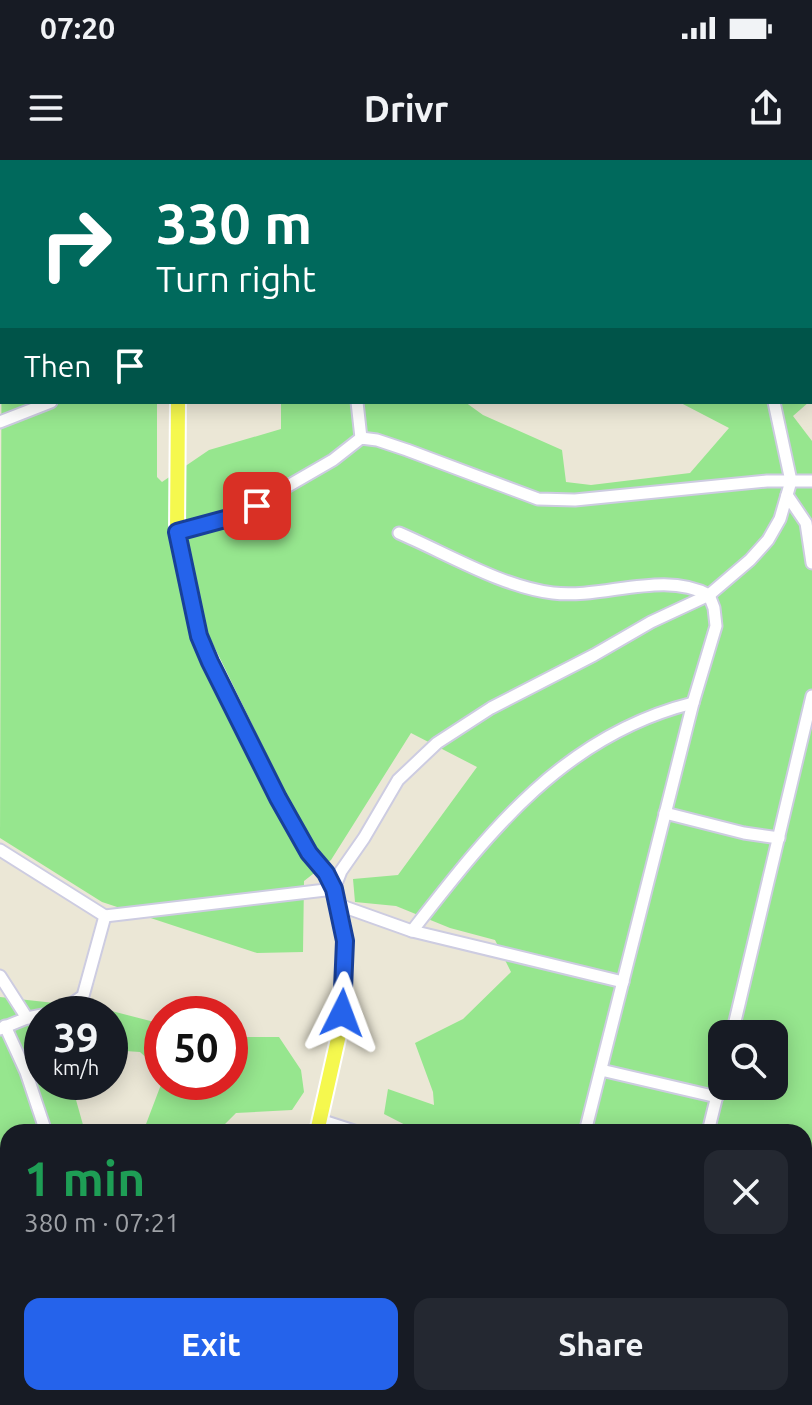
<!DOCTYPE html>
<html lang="en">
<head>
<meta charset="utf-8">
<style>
  :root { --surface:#171b24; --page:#242831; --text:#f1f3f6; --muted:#9ea1a6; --accent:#2563eb }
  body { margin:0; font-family:Ubuntu,sans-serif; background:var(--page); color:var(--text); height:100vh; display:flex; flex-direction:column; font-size:30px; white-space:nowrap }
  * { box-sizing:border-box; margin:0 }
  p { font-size:26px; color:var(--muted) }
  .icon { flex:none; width:44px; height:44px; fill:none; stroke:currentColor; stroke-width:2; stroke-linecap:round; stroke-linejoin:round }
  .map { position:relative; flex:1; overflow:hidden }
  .sheet { position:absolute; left:0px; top:964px; width:812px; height:282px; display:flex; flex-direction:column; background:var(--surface); border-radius:24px 24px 0 0; box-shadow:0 4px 20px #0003 }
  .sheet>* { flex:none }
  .guide { position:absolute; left:0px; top:0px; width:812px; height:244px; box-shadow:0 4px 20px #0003; background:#00695c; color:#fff; overflow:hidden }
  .tools { position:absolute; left:708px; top:860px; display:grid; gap:16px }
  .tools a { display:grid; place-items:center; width:80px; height:80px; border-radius:16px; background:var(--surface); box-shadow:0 4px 20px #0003; font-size:40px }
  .speed { position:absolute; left:24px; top:836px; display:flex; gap:16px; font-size:40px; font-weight:700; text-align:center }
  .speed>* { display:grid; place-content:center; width:104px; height:104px; border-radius:50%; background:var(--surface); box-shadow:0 4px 20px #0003; line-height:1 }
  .speed small { font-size:20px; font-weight:400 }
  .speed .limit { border:12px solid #d22; background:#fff; color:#111 }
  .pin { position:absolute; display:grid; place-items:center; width:68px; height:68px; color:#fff; margin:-34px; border-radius:16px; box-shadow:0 4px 12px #0006 }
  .me { position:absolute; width:88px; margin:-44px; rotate:3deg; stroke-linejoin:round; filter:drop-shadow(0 0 6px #0008) }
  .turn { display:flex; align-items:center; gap:28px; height:168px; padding:0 24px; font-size:36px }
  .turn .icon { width:104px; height:104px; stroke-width:2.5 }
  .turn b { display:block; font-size:56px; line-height:68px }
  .then { display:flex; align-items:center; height:76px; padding:0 24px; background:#0003; gap:16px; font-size:30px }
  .round { display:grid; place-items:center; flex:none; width:84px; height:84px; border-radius:16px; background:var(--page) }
  .overview { display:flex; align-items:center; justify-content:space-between; height:136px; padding:0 24px }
  h1 { font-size:48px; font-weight:700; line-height:60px; color:#1e9e55 }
  .button { display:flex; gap:16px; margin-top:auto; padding:16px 24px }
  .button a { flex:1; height:92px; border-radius:16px; background:var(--accent); color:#fff; font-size:32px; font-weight:700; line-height:92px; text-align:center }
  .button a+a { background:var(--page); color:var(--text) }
  .status { display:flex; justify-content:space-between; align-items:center; height:56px; padding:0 40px; background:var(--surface); direction:ltr }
  .status svg { height:22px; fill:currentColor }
  header { display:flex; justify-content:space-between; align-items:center; height:104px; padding:0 24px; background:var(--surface); font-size:36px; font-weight:700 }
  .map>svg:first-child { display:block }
  .green { fill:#96e68e; fill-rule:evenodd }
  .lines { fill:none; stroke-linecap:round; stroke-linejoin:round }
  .stream { stroke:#61a8f5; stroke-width:3 }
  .minor-casing { stroke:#cdcce1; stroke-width:15 }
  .major-casing { stroke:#fff; stroke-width:18 }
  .minor { stroke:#fff; stroke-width:11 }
  .major { stroke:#f5f84e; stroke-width:14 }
  .route-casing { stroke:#184099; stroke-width:20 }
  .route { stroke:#2563eb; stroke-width:14 }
</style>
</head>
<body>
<div class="status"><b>07:20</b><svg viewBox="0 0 49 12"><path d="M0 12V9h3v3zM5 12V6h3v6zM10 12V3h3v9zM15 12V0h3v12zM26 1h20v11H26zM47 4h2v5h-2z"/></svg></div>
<header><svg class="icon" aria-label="menu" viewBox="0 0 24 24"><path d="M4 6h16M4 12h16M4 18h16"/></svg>Drivr<svg class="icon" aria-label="share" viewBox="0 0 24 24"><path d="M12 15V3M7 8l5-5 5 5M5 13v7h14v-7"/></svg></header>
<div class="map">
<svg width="812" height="1245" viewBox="0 0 812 1245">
  <rect width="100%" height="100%" fill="#ebe7d6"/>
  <g class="green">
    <path d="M2,58V242H157V317L162,322L209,290L281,269V242H465L483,255L562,290L566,322L591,325L690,313L729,268L679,242H809L793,256L812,281V1052L804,1056V972H419L384,954L388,929L434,945L433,932L415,883L463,859L511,812L495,780L450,768L396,746L355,742L353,719L398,715L477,607L411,573L331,700L304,721L303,792L257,793L102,742L0,678ZM722,874H774V926H722Z"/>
    <polygon points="0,837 100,848 162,864 162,912 140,892 110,890 110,854 42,854 42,922 71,922 85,972 8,972 8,1121 0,1107"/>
    <polygon points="230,877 279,877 301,910 304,932 292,950 236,953 224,965 222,972 143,972 162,922 230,922"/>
    <polygon points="812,1113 812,1245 747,1245 778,1238 804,1238 804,1117"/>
    <polygon points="619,1238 720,1238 746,1245 618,1245"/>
  </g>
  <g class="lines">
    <g class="stream">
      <polyline points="732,0 737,2"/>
      <polyline points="87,2 90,0"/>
      <polyline points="810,34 812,35"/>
      <polyline points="0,35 2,34"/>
    </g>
    <defs>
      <g id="minor">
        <polyline points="252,0 253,2"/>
        <polyline points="810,80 812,76"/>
        <polyline points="357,242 361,278"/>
        <polyline points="0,262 51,242"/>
        <polyline points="787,335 806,363 812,403"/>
        <polyline points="177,372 236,356 333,300 361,278 377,280 407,290 538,339 575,340 767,321 812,321"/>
        <path d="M399,373C446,393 502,427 553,433C604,439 663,410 709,435L714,448L716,466L693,543L585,972"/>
        <polyline points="665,653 744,673 779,678"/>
        <polyline points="0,690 105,756 334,729 341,711 364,678 398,620 437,583 491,548 594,495 651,462 709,435 750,400 768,380 780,359 791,321 774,242"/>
        <polyline points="339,745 412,771 623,822"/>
        <path d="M412,771C490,671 564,575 693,543"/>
        <polyline points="0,816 27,858"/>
        <polyline points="49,854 66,848 83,836 105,756"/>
        <polyline points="5,866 26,912 46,972"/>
        <polyline points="0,869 27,858 42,855"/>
        <polyline points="732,874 812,536"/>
        <polyline points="601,910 717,937"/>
        <polyline points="320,960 357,972"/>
        <polyline points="708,972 722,915"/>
        <polyline points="0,1016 8,1008"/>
        <polyline points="804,1081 812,1078"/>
        <polyline points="0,1122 8,1118"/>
        <polyline points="0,1200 8,1206"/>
        <polyline points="136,1238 140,1241 170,1245"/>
        <polyline points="792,1238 794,1245"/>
        <polyline points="602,1245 603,1238"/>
      </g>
      <g id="major">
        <polyline points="152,0 153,2"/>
        <polyline points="178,242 177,372 199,476 278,638 309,693 326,713 339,745 345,781 340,870 317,972"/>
        <polyline points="228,1245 230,1238"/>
      </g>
    </defs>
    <use href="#minor" class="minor-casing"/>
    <use href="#major" class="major-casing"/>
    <use href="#minor" class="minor"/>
    <use href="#major" class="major"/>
  </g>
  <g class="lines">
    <defs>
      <polyline id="route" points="257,346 236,356 177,372 199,476 210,502 278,638 309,693 326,713 334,729 345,781 342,853"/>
    </defs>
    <use href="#route" class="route-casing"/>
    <use href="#route" class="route"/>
  </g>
</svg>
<div class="tools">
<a><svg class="icon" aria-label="search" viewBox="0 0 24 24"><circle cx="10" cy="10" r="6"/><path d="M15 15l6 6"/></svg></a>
</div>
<div class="speed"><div>39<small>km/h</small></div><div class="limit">50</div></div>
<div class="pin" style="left:257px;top:346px;background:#d93025"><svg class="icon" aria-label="arrive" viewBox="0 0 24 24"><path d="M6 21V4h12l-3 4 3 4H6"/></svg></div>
<svg class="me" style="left:342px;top:853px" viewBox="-20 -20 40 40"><path d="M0-17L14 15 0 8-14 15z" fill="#2563eb" stroke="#fff" stroke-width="4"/></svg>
<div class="guide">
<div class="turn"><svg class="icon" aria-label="right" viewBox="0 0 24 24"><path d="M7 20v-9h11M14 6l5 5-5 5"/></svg><div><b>330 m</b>Turn right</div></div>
<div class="then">Then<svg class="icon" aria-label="arrive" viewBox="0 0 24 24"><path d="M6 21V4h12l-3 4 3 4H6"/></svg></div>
</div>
<section class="sheet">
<div class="overview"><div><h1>1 min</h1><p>380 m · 07:21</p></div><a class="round"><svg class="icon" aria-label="close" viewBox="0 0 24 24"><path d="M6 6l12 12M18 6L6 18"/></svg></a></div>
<div class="button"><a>Exit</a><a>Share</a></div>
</section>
</div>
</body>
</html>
